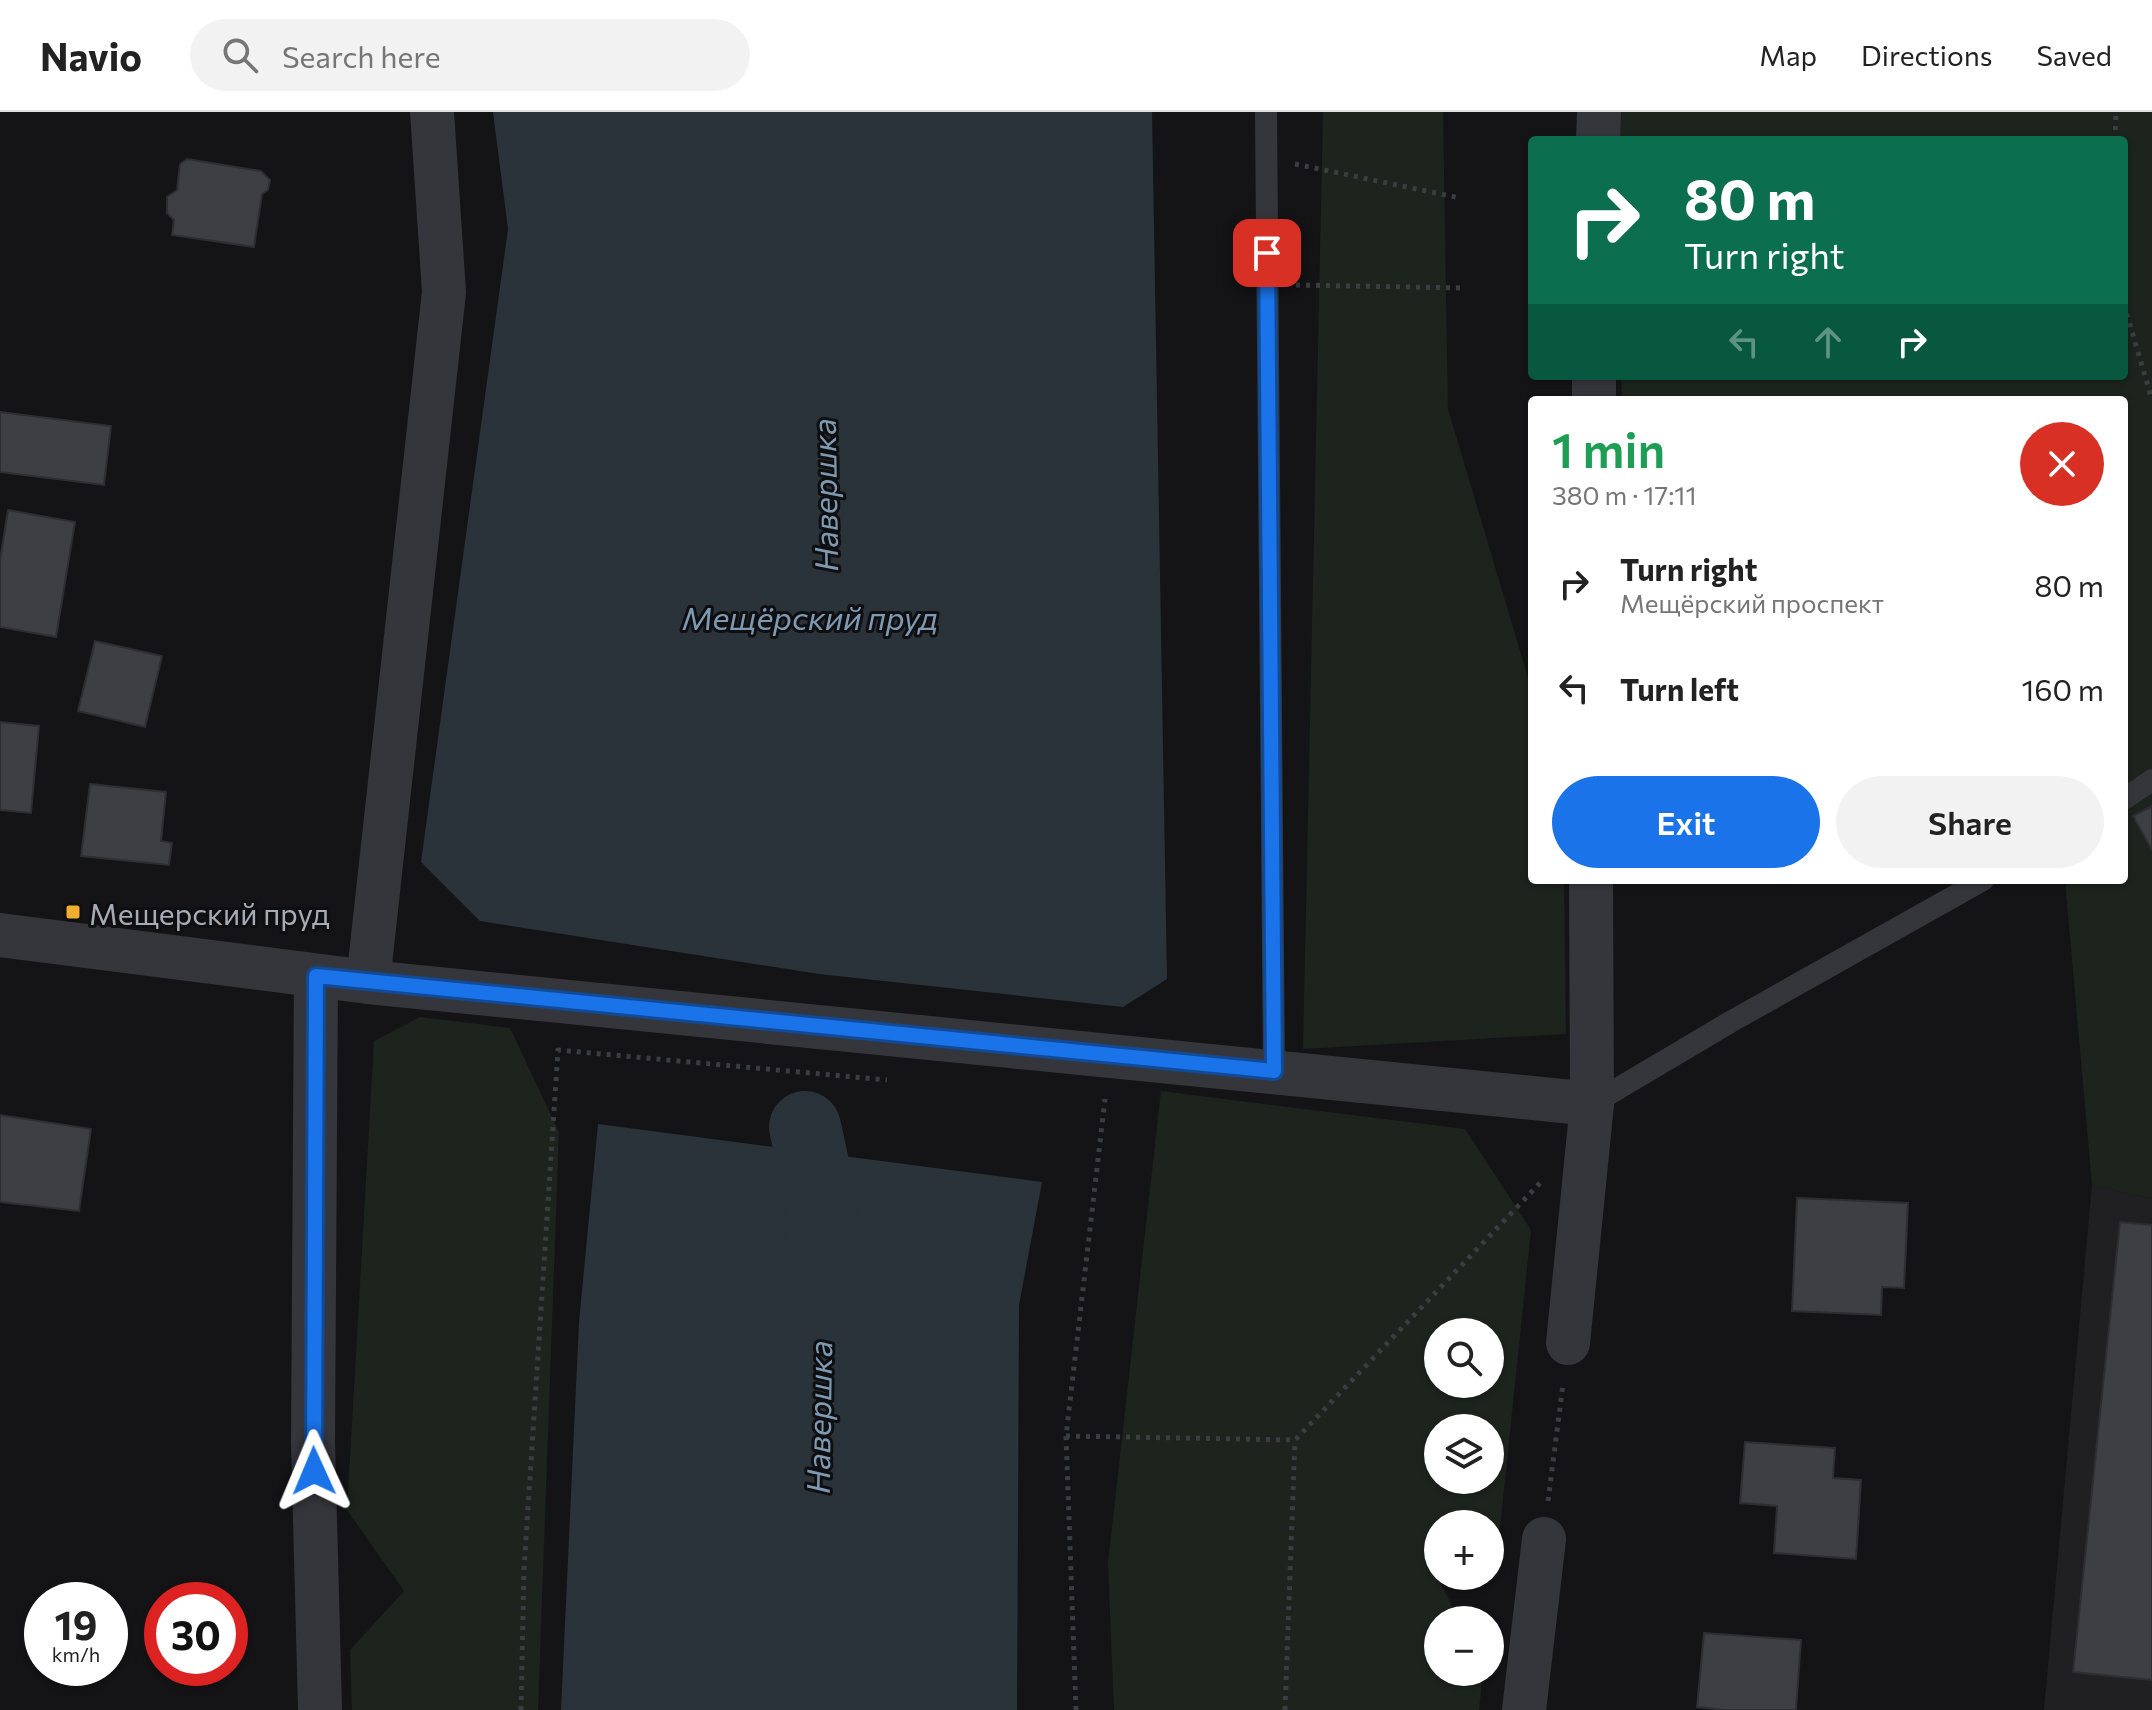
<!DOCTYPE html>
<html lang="en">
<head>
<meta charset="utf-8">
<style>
  :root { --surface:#fff; --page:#f2f2f2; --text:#222; --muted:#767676; --line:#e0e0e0; --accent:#1a73e8 }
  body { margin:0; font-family:Commissioner,sans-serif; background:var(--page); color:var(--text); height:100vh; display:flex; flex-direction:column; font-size:30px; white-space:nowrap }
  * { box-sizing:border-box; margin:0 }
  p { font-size:26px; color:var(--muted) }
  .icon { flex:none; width:44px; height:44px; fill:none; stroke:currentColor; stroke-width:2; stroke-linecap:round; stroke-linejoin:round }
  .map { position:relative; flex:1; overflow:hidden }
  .drawer { position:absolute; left:1528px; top:284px; width:600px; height:488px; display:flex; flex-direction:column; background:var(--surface); border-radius:8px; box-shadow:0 2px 6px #0004 }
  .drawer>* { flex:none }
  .top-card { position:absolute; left:1528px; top:24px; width:600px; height:244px; border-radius:8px; box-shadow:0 2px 6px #0004; background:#0b6e4f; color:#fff; overflow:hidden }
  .fabs { position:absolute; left:1424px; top:1206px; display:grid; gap:16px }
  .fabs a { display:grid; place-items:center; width:80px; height:80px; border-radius:50%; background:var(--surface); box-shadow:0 2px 6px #0004; font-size:40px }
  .speed { position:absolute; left:24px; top:1470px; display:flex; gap:16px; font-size:40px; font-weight:700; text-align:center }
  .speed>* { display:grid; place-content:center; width:104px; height:104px; border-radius:50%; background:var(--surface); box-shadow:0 2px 6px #0004; line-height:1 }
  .speed small { font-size:20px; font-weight:400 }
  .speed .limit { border:12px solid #d22; background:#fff; color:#111 }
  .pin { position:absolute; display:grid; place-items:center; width:68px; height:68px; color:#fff; margin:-34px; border-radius:16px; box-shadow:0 4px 12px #0006 }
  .me { position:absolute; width:88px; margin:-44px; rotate:359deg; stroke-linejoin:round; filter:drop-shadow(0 0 6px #0008) }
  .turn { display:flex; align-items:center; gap:28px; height:168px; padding:0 24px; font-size:36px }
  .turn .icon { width:104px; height:104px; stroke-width:2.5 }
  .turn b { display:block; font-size:56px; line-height:68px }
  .lanes { display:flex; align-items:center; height:76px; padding:0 24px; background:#0003; justify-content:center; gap:40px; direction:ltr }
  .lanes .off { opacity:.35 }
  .round { display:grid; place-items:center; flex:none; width:84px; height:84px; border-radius:42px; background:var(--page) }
  .summary { display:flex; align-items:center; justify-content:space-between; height:136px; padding:0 24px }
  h1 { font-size:48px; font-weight:600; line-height:60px; color:#1e9e55 }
  .cta { display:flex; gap:16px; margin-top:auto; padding:16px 24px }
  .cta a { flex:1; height:92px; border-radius:48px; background:var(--accent); color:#fff; font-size:32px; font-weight:600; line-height:92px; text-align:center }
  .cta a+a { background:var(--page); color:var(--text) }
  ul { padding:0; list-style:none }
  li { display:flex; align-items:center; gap:24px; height:104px; padding:0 24px }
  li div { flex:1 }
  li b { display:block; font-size:30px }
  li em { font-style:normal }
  header { display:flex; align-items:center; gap:48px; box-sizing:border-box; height:112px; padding:0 40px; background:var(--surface); border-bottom:2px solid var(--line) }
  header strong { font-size:38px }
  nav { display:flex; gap:44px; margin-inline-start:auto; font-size:28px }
  .search { width:560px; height:72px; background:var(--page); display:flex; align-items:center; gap:20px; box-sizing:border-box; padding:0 28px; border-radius:44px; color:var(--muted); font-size:30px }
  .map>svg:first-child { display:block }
  .built { fill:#202023 }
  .green { fill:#1c241d; fill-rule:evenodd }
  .water { fill:#2a333a }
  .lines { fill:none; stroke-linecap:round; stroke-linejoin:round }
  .river { stroke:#2a333a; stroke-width:72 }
  .building { fill:#3e3f43; stroke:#2e2e32; stroke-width:2 }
  .path { stroke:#3b3d42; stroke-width:5; stroke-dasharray:4 6; stroke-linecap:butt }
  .lane { stroke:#35363b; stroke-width:22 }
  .street { stroke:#35363b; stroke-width:44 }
  .route-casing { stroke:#114b97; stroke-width:20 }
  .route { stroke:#1a73e8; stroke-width:14 }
  .poi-dot { fill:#f2ae30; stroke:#0f0f11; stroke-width:3 }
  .labels { text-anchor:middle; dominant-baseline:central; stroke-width:6; stroke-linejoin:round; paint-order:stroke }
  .poi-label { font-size:30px; fill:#a6abb6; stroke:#0f0f11; text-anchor:start }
  .water-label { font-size:32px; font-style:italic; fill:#7d9ab2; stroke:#0f0f11 }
</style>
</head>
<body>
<header>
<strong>Navio</strong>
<div class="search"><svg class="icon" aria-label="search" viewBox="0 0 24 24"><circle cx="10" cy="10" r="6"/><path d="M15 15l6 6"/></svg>Search here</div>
<nav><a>Map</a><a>Directions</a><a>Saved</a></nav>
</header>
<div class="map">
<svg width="2152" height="1598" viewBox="0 0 2152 1598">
  <rect width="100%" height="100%" fill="#141416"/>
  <polygon class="built" points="2092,1073 2152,1087 2152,1598 2044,1598"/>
  <g class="green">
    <polygon points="1323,0 1443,0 1448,297 1532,579 1532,768 1564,768 1566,922 1303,937"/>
    <polygon points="1617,0 2152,0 2152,1087 2092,1073 2065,768 2124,768 2124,288 1622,288 1621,264 2124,264 2124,28 1617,28"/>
    <polygon points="420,905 510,916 559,1020 538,1598 352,1598 350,1538 404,1479 347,1398 374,929"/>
    <path d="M1161,979L1465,1017L1531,1118L1500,1416L1490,1424V1412H1438L1437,1464L1459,1508H1438V1560H1483L1479,1598H1114L1108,1451ZM1490,1220V1272H1438V1220ZM1490,1316V1368H1438V1316Z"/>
  </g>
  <g class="water">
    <polygon points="493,0 1152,0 1167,867 1123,895 819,862 480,809 421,750 508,117"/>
    <polygon points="598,1012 1042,1070 1019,1193 1017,1598 561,1598 579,1210"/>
  </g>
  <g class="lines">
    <polyline class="river" points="805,1015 821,1088 820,1138"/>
  </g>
  <g class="building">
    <polygon points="187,47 261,59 270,68 268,78 262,82 254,135 172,123 174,108 167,101 167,85 177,78 180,52"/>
    <polygon points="0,300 111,314 104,373 0,360"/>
    <polygon points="8,398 75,410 56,525 0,515 0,448"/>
    <polygon points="95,529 162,544 145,615 78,599"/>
    <polygon points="0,610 39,614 31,701 0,698"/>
    <polygon points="90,672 166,680 161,729 172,731 169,753 81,744"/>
    <polygon points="2152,694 2152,738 2133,704"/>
    <polygon points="0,1003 91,1017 79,1099 0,1090"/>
    <polygon points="1797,1086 1908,1091 1904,1176 1882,1175 1881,1203 1792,1199"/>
    <polygon points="2120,1110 2152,1113 2152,1568 2073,1560"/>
    <polygon points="1745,1330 1835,1336 1833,1366 1861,1368 1856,1447 1774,1441 1777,1394 1740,1391"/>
    <polygon points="1704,1521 1801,1528 1796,1598 1725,1598 1697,1595"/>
  </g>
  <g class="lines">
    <g class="path">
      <polyline points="2115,28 2116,0"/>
      <polyline points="1295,52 1460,86"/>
      <polyline points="1296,173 1463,176"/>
      <polyline points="2124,192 2152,288"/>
      <polyline points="1066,1324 1295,1328 1541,1070"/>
      <polyline points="1548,1389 1563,1272"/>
      <polyline points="521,1598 524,1457 558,938 887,968"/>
      <polyline points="1076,1598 1066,1324 1105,987"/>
      <polyline points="1285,1598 1295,1328"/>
    </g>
    <g class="lane">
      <polyline points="1266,0 1274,959"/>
      <polyline points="2124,687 2152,668"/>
      <polyline points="1592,992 1732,909 1983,768"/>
    </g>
    <g class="street">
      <polyline points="1598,28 1599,0"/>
      <polyline points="1594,288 1594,264"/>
      <polyline points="0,823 368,870 1592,992"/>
      <polyline points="316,864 313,1330 320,1598"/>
      <polyline points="368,870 444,180 432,0"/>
      <polyline points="1568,1231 1592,992 1591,768"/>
      <polyline points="1524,1598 1544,1427"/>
    </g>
  </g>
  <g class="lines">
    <defs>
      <polyline id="route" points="314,1359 316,864 1274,959 1267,141"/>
    </defs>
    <use href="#route" class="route-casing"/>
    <use href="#route" class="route"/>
  </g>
  <rect class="poi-dot" x="65" y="792" width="16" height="16" rx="4"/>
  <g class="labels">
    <g class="poi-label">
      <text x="89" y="800">Мещерский пруд</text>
    </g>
    <g class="water-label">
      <text transform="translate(824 383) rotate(-91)">Навершка</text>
      <text x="810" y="505">Мещёрский пруд</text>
      <text transform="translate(818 1305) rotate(-89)">Навершка</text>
    </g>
  </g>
</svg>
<div class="fabs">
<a><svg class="icon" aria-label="search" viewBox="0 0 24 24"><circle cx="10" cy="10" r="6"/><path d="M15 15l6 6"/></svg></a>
<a><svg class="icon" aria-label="layers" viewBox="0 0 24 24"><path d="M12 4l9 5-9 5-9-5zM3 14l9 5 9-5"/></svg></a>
<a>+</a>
<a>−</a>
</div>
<div class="speed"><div>19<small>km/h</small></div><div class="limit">30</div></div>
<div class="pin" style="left:1267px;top:141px;background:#d93025"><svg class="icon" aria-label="arrive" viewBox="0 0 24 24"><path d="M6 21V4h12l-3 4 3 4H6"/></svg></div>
<svg class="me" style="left:314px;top:1359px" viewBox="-20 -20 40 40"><path d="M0-17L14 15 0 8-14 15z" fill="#1a73e8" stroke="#fff" stroke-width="4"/></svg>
<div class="top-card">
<div class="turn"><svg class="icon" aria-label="right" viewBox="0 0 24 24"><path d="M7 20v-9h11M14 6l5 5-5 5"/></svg><div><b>80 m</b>Turn right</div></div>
<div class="lanes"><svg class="icon off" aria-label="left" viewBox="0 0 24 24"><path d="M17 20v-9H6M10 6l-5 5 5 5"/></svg><svg class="icon off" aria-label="ahead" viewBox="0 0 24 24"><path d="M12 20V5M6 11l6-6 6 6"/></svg><svg class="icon" aria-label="right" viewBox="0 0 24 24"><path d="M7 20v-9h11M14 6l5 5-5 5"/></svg></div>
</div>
<section class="drawer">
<div class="summary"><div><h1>1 min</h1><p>380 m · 17:11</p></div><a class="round" style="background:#d93025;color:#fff"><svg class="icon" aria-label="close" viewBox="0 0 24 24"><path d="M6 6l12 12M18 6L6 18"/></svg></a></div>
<ul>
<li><svg class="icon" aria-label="right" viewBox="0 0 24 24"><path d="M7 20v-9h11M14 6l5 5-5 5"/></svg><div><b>Turn right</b><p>Мещёрский проспект</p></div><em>80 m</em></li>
<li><svg class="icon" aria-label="left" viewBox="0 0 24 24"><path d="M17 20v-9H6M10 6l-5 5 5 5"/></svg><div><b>Turn left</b></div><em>160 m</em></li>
</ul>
<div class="cta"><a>Exit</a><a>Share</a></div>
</section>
</div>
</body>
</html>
